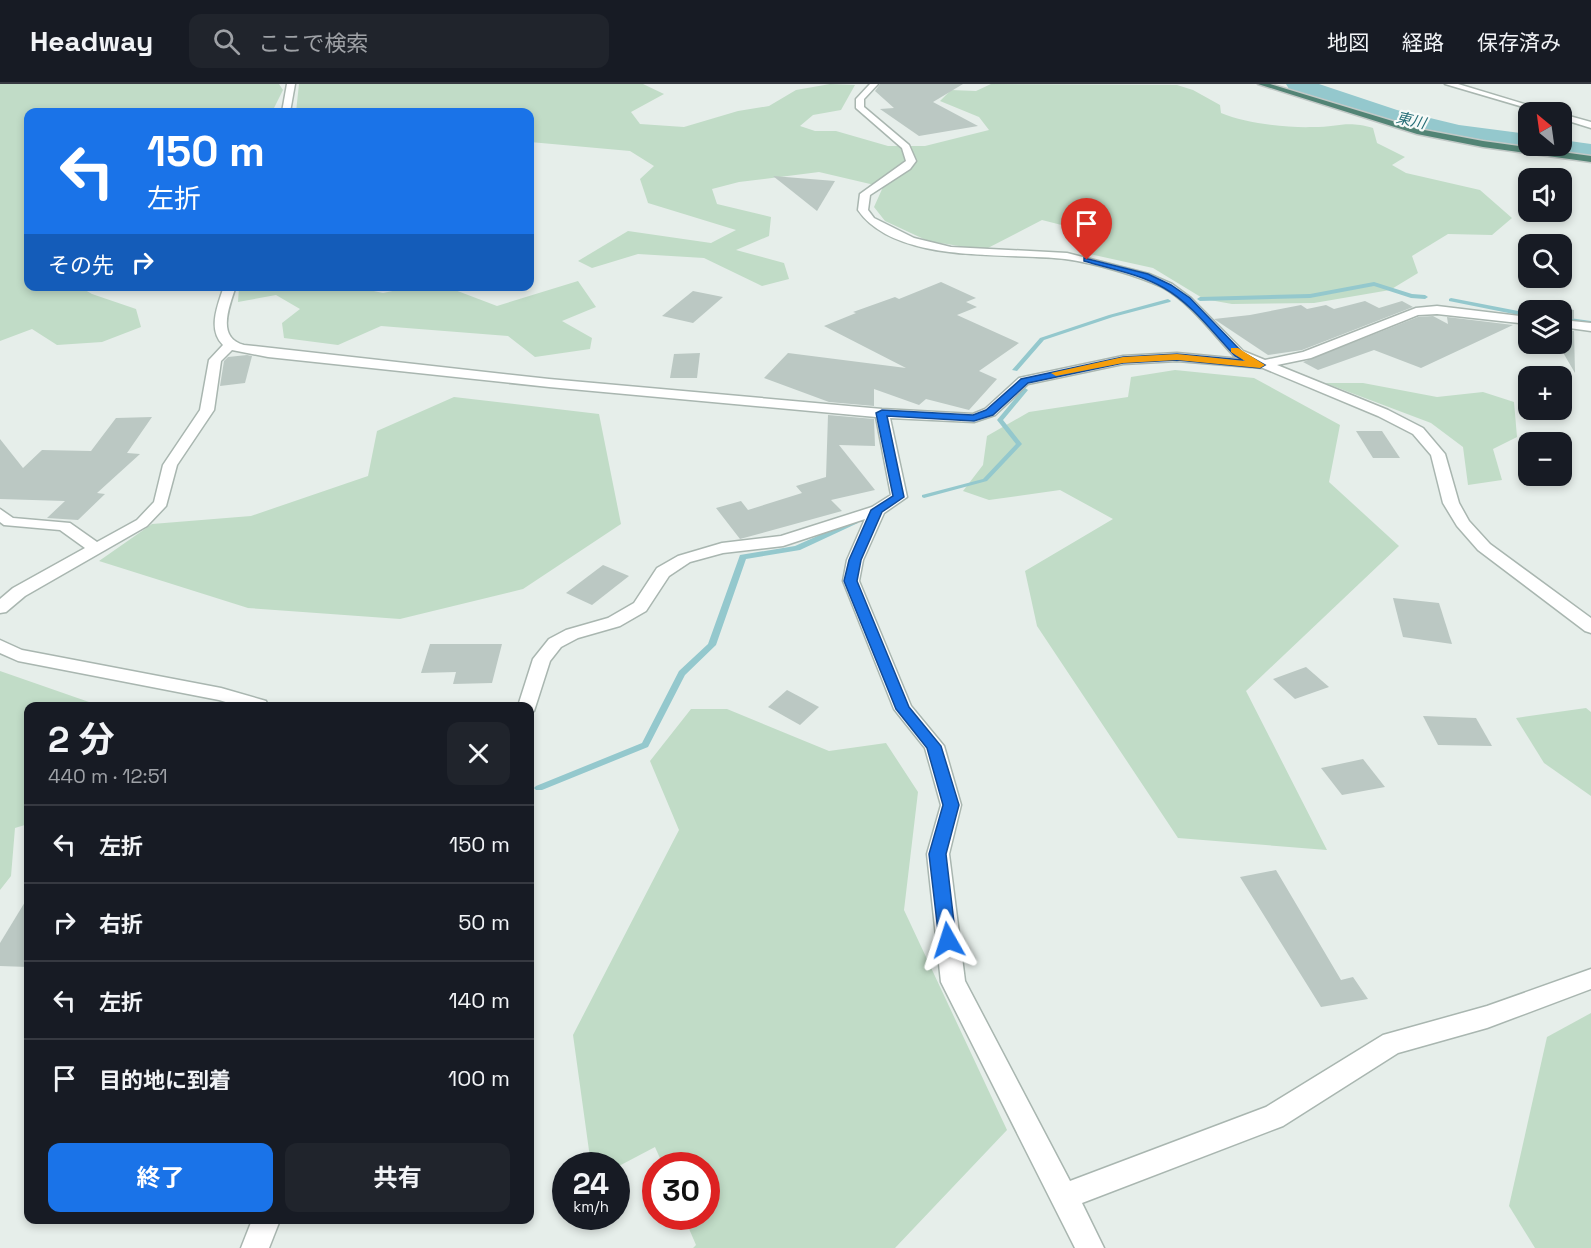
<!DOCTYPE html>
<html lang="ja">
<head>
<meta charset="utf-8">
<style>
  :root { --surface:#171b24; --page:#20242c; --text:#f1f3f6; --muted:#9ea1a6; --line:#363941; --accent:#1a73e8 }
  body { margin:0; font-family:"Space Grotesk","Noto Sans JP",sans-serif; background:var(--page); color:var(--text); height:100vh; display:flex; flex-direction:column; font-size:22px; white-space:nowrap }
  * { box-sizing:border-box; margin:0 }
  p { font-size:20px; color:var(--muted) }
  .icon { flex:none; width:33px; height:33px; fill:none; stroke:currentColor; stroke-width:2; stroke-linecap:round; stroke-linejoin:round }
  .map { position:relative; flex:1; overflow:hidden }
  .drawer { position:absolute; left:24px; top:618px; width:510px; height:522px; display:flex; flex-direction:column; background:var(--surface); border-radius:12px; box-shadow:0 3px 9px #0003 }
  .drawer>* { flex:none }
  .hud { position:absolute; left:24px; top:24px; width:510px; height:183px; border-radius:12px; box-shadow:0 3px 9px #0003; background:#1a73e8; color:#fff; overflow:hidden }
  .needle { width:39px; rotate:331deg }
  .controls { position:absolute; left:1518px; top:18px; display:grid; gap:12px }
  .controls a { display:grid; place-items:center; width:54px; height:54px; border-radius:12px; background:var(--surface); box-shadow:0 3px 9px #0003; font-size:30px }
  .speed { position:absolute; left:552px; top:1068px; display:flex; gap:12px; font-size:30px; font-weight:700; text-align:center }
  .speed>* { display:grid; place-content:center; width:78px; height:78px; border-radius:50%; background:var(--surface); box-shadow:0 3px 9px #0003; line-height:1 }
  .speed small { font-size:15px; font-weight:400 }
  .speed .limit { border:9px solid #d22; background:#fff; color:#111 }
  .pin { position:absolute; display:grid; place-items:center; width:51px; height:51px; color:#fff; margin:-62px -26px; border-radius:50% 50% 50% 0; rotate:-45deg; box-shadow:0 0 6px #0007 }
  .pin .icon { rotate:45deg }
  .me { position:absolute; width:66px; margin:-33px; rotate:354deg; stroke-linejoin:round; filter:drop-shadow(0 0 4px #0008) }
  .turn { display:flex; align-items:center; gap:21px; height:126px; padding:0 24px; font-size:27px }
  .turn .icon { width:78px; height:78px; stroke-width:2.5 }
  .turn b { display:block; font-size:42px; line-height:51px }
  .then { display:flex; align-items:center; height:57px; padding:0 24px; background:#0003; gap:12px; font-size:22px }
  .round { display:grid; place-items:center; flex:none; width:63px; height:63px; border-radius:12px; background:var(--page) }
  .headline { display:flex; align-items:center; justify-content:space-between; height:102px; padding:0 24px }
  h1 { font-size:36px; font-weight:700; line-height:45px }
  .button { display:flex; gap:12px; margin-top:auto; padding:12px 24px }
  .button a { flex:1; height:69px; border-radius:12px; background:var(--accent); color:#fff; font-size:24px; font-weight:700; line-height:69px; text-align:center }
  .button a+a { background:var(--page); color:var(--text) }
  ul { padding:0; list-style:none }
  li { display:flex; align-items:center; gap:18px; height:78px; padding:0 24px; border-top:2px solid var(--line) }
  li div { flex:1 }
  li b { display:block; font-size:22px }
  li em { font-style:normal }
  header { display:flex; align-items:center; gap:36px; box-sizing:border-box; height:84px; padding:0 30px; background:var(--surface); border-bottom:2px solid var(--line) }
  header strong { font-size:28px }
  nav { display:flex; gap:33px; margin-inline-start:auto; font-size:21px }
  .search { width:420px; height:54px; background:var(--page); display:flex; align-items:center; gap:15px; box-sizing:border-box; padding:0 21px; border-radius:12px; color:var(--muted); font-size:22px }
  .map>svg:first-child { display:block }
  .green { fill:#c1dcc7 }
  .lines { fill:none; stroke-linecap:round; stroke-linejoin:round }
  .stream { fill:#94c8cd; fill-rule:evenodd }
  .river { fill:#94c8cd; fill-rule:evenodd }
  .building { fill:#bbc8c3 }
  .minor-casing { stroke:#a9b6b0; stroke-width:3 }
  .trunk-casing { stroke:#c2c9c7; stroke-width:3 }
  .minor { fill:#fff; fill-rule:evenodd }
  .trunk { fill:#528475; fill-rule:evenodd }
  .route { fill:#1a73e8; stroke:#114b97; stroke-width:1.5 }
  .slow { fill:#f59e0b }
  .labels { text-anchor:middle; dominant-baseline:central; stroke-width:4.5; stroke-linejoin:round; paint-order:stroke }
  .far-water-label { font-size:15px; font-style:italic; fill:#256d76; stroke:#f6faf8 }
</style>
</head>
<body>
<header>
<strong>Headway</strong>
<div class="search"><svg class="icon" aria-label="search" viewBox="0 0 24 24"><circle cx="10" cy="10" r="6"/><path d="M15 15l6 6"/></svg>ここで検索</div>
<nav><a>地図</a><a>経路</a><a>保存済み</a></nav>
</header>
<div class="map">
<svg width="1591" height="1164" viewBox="0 0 1591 1164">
  <rect width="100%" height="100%" fill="#e6eeea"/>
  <g class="green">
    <polygon points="0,0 279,0 283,6 272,28 28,28 28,202 80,203 92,210 136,225 141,243 102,258 57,261 32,245 0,257"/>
    <path d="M299,0H643L664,10L631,28L640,40L684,43L738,27L769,22L796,6L830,0L855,1L841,26L813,31L800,42L815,47H836L888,62H925L989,46L979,33L940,17L951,6L976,7L991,0L1177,1L1193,6L1220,21L1221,29C1245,39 1286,44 1313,43C1338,43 1347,36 1373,44L1377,59L1405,73L1392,81L1406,89L1480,106L1512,134L1492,151L1448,150L1412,172L1418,189L1390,206L1314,219L1232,220L1204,215L1153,184L1085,169V147L1042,136L984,166L928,157L885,137L874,123L883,103L819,88L739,98L712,105L717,120L771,133L769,152L736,166L784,179L789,195L762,202L704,174L638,170L592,184L578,177L628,147L711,159L736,146L648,119L640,95L654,82L630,67L530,58V28H296Z"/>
    <polygon points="578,197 596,223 562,237 592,254 590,265 535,273 508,252 381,242 338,261 284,254 282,239 300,225 276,211 238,218 239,203 351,202 383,209 412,203 447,203 497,222"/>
    <polygon points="1175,286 1254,294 1340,341 1329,398 1399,462 1246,607 1327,766 1178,754 1037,542 1025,487 1113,435 1060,406 989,416 963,407 983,381 987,352 1029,328 1128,313 1131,293"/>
    <polygon points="1325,299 1363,299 1437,313 1483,308 1514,318 1517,353 1493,365 1502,396 1468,401 1463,363 1431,339"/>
    <polygon points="454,313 599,330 621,440 523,505 400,535 248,524 99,477 152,440 251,432 368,392 377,347"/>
    <polygon points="0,587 89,618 122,622 28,622 28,740 15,744 11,792 0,806"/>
    <polygon points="1586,624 1591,628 1591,712 1544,679 1516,634"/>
    <polygon points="691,625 727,625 829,667 886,659 918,708 904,826 1007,1046 895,1164 693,1164 696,1161 684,1133 706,1132 706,1082 663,1081 655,1063 617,1083 591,1081 573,951 679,746 650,677"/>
    <polygon points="1591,929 1591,1164 1535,1164 1509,1122 1547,953"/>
  </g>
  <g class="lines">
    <g class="stream">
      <polygon points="1374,198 1412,210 1425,211 1428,213 1425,215 1411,214 1374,202 1310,214 1200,217 1197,215 1200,213 1310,210"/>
      <polygon points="1451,214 1528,229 1528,233 1449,217 1449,215"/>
      <polygon points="1168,215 1171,217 1170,218 1113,233 1044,256 1017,287 1012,286 1040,254 1109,231"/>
      <polygon points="1562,233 1591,237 1591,241 1562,237"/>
      <polygon points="1025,304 1028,306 1003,336 1022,360 987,397 924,414 922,413 922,411 983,395 1016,360 997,336 1023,305"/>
      <polygon points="851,437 854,437 858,439 800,466 746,475 716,561 685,591 648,663 542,706 536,706 534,704 536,702 642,659 679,587 708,560 740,471 795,462"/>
    </g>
    <g class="river">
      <polygon points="1286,0 1319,0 1397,26 1459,41 1528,50 1528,62 1538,62 1528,66 1459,55 1381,36 1289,5"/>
      <polygon points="1562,56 1591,60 1591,76 1542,67 1538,62 1562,62"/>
    </g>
  </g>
  <g class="building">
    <polygon points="880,0 963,0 933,18 978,42 919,52 880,25 894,24 875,7"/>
    <polygon points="773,92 835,97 817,127"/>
    <polygon points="941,198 976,214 966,218 977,223 957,231 1019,259 979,287 997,295 969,326 926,315 919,321 874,305 874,322 829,318 764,294 788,269 906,284 824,242 856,229 853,228 895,213 899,215"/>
    <polygon points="693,207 723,213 693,239 662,232"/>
    <polygon points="1365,217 1379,224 1402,217 1413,223 1302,266 1268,271 1214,235 1250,231 1301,221 1307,225 1326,221 1334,225"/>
    <polygon points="1547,221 1574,226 1574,235 1562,234 1562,226 1547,226"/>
    <polygon points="1433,232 1448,240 1447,233 1513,241 1421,284 1374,266 1318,286 1303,278 1418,233"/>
    <polygon points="1562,245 1574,247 1575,289 1558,260 1562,260"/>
    <polygon points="700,269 697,294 670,294 674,270"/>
    <polygon points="247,271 252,272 245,299 220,302 224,277 228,273"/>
    <polygon points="828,331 874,335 875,362 839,361 875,406 831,416 842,427 740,455 716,424 741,417 748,426 802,409 796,402 826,393"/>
    <polygon points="152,333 127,369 140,370 97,409 105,410 78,436 47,434 65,417 0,415 0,355 23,384 42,366 91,367 116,334"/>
    <polygon points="1356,347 1382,347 1400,374 1373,374"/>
    <polygon points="603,481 629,492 592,521 566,509"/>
    <polygon points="1393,514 1439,519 1452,560 1403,553"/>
    <polygon points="430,560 502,560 492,599 453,600 456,588 421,589"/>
    <polygon points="1306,583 1329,603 1295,615 1273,595"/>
    <polygon points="787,606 819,623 800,641 768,623"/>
    <polygon points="1423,632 1476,634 1492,662 1438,661"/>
    <polygon points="1363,675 1385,703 1342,711 1321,684"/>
    <polygon points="1276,786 1341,896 1353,893 1368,915 1321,923 1240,793"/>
    <polygon points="28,813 28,883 0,882 0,859"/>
  </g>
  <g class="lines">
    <defs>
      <g id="minor">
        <polygon points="287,0 295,0 290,28 282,28"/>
        <path d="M870,0H878L864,15V23L909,61L916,77L910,85L870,111L868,126L874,134L914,154L951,163L1067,169L1149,190L1172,200L1191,214L1243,267L1265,276L1303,268L1416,224L1437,222L1528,233V240L1437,230L1418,231L1311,274L1277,281L1388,326L1423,344L1445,370L1459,419L1469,437L1490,460L1591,534V549L1585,547L1478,466L1457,442L1443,419L1431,371L1413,350L1378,332L1263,284L1177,277L1123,280L1028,300L995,331L974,338L890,334L907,413L884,429L863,476L859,497L911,622L944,662L961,721L949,770L965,897L1070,1097L1266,1023L1383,951L1487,922L1591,885V905L1487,944L1398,969L1283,1042L1082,1119L1104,1164H1075L941,898L927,770L941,721L925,664L894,625L843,497L847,476L865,435L783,462L723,469L690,478L669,492L646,527L620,542L578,554L561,563L550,577L534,627L530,628V622H518L533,575L549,555L566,546L608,534L634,519L657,484L678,472L722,459L781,452L872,423L891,411L876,333L549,303L268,273L232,266L221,277L214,326L177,381L166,422L147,442L25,512L6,528L0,529V515L13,504L85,464L60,446L4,441L0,438V425L13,434L70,439L97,458L137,436L154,418L163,381L200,326L209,276L223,261C207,245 218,221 224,202H236C229,223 216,254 244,261L549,295L882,325L973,330L985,325L1019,294L1123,272L1177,269L1241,275L1235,273C1213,250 1190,218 1162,203C1136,191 1094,179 1065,175C1007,168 896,181 858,126L860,110L906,77L902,64L856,24V15Z"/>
        <polygon points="1445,0 1458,0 1551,28 1540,28"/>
        <polygon points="1562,30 1591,38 1591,44 1562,35"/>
        <polygon points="1562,236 1591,239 1591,247 1562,243"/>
        <polygon points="0,556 22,566 221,604 266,617 268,622 239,622 219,616 18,577 0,569"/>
        <polygon points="252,1136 280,1136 269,1164 241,1164"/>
      </g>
      <polygon id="trunk" points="1258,0 1270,0 1419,45 1483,57 1591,72 1591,78 1483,63 1417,50"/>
    </defs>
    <use href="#minor" class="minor-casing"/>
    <use href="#trunk" class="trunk-casing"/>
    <use href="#minor" class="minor"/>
    <use href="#trunk" class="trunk"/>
  </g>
  <path class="route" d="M1084,174L1148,190L1171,201L1190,214L1242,268L1265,281L1260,284L1177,276L1123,279L1028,299L993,331L974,337L887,332L904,413L882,428L861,476L857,497L909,623L941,662L959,721L946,770L956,856L954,861L948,863L941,861L939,856L929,770L943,721L927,664L896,625L844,497L849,476L871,426L893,412L876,329L882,326L973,331L986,326L1021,295L1123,273L1177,270L1243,276L1235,272C1213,249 1192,220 1164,204C1140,190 1111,185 1084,177Z"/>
  <polygon class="slow" points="1231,264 1238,264 1265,281 1260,284 1177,276 1123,279 1056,292 1051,289 1123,273 1177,270 1245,277 1231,268"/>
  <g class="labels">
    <g class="far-water-label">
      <text transform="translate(1411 36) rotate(13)">東川</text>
    </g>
  </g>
</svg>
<div class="controls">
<a><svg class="needle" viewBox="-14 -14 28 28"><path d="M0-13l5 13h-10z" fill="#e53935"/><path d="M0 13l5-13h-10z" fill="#9ea1a6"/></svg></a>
<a><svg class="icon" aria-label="sound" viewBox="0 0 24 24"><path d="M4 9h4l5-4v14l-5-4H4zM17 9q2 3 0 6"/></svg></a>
<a><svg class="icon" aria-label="search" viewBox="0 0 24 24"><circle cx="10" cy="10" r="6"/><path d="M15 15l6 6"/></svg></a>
<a><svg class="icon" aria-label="layers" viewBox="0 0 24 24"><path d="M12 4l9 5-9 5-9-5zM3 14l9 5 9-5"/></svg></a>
<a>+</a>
<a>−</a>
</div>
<div class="speed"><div>24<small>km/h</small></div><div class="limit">30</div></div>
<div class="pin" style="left:1087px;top:176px;background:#d93025"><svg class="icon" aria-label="arrive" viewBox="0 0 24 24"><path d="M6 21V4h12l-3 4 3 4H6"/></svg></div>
<svg class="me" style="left:948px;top:856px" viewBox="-20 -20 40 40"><path d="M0-17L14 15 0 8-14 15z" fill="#1a73e8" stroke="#fff" stroke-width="4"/></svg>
<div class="hud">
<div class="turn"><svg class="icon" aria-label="left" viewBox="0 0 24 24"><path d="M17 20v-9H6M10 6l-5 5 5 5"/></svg><div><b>150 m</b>左折</div></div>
<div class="then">その先<svg class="icon" aria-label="right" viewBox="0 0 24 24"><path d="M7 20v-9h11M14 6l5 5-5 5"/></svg></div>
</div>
<section class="drawer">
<div class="headline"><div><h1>2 分</h1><p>440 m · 12:51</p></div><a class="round"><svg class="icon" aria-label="close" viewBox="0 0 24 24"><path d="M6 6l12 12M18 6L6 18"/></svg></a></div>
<ul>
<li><svg class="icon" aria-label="left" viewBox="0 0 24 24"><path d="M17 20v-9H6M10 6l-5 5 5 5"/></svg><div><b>左折</b></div><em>150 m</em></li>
<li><svg class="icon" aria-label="right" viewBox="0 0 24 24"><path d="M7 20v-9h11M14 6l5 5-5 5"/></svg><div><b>右折</b></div><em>50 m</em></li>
<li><svg class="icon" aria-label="left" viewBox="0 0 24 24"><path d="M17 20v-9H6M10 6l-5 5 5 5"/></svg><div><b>左折</b></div><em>140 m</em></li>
<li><svg class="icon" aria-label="arrive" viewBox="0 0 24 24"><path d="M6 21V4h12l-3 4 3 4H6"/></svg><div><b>目的地に到着</b></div><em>100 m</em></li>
</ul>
<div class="button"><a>終了</a><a>共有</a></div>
</section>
</div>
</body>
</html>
